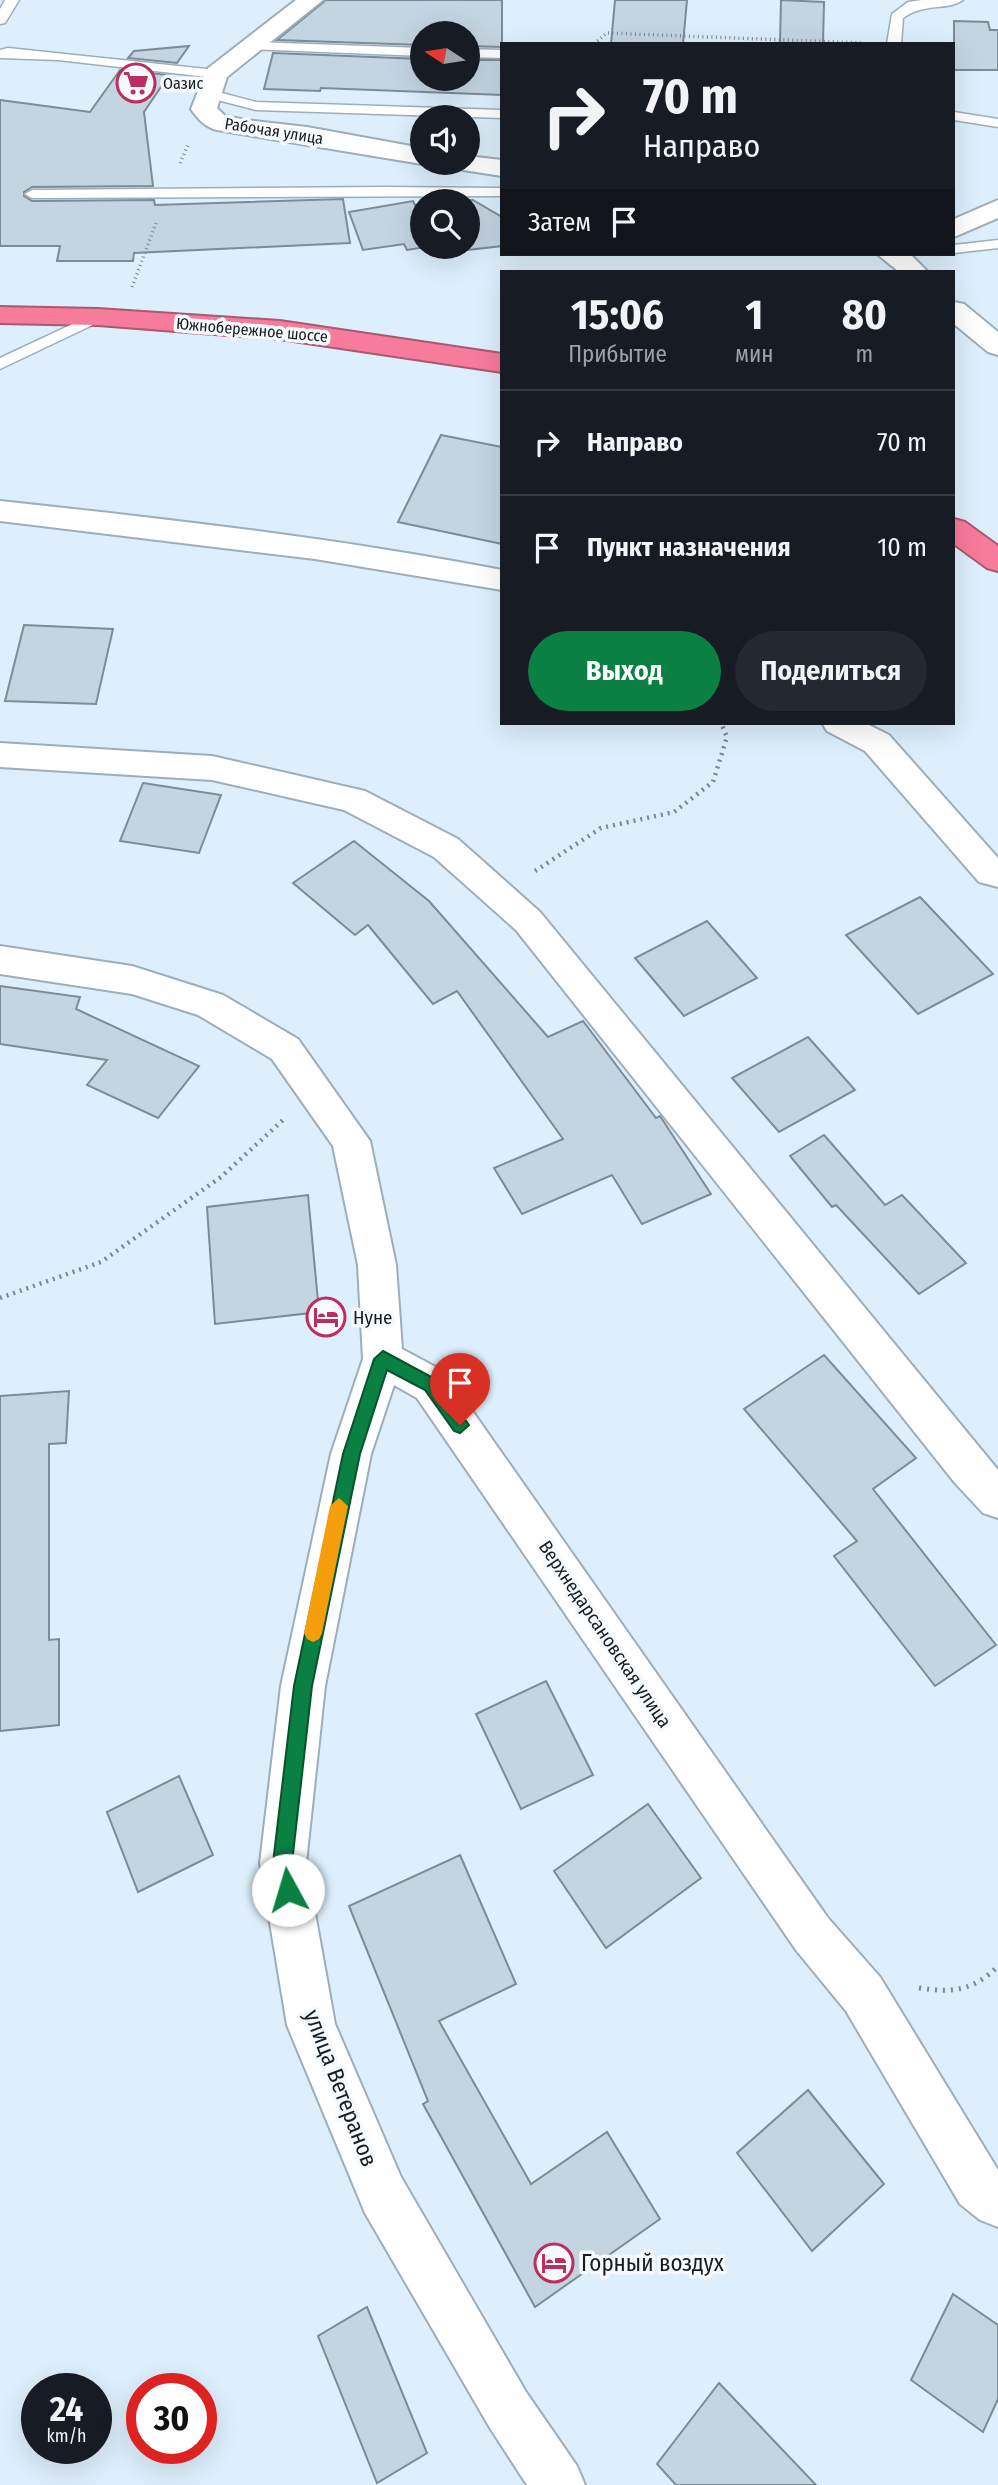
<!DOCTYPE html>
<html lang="ru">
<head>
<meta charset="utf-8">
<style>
  :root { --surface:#171b24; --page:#242831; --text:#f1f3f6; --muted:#9ea1a6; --line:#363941; --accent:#0b8043 }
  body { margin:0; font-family:"Fira Sans Condensed",sans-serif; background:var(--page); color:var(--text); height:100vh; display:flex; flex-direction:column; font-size:26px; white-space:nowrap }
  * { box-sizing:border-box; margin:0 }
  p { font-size:23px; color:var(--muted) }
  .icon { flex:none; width:38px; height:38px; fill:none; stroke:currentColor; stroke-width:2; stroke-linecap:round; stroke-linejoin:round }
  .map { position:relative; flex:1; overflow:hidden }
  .panel { position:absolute; left:500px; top:270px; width:455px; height:455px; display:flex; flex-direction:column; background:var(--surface); border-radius:0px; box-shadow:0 7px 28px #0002 }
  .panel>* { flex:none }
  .hud { position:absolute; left:500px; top:42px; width:455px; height:214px; border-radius:0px; box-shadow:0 7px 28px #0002; background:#171b24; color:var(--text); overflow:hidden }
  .needle { width:46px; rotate:282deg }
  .buttons { position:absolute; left:410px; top:21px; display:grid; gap:14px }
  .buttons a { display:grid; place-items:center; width:70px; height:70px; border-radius:50%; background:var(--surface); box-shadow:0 7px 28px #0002; font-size:35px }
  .speed { position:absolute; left:21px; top:2373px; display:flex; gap:14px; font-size:35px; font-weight:700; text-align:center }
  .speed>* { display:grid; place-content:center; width:91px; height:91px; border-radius:50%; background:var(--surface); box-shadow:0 7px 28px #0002; line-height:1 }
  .speed small { font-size:18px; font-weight:400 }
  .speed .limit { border:10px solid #d22; background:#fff; color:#111 }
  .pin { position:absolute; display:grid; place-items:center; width:60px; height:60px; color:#fff; margin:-72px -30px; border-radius:50% 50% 50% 0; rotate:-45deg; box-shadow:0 0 7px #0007 }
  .pin .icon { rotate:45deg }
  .me { position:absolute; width:77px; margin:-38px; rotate:354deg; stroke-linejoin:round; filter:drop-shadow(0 0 5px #0008) }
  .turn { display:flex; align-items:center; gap:24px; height:147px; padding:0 28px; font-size:32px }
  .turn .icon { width:91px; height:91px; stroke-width:2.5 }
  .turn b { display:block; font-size:49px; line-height:60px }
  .then { display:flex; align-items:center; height:66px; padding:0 28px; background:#0003; gap:14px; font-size:26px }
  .eta { display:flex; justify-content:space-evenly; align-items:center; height:119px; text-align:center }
  .eta b { font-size:42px; font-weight:700; line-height:49px }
  .primary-button { display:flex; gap:14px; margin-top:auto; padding:14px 28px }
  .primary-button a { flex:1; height:80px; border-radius:42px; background:var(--accent); color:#fff; font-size:28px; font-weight:700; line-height:80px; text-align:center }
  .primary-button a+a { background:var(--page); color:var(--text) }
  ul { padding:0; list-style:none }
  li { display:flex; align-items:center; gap:21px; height:105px; padding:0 28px; border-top:2px solid var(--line) }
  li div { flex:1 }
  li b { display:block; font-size:26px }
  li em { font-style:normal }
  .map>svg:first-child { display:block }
  .building { fill:#c4d5e2; stroke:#7c8c97; stroke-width:2 }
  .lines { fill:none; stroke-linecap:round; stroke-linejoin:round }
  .lane-casing { stroke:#9daeb9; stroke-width:3 }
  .street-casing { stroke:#9daeb9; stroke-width:4 }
  .highway-casing { stroke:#a85a70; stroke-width:4 }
  .path-far2 { stroke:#7b8890; stroke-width:3.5; stroke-dasharray:1 3.5; stroke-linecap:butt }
  .path-far1 { stroke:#7b8890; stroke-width:4.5; stroke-dasharray:2 5; stroke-linecap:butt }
  .path { stroke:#7b8890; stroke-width:5; stroke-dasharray:2 6; stroke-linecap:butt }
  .lane { fill:#fff; fill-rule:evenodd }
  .street { fill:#fff; fill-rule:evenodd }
  .highway { fill:#f77b9a; fill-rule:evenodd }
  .route { fill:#0b8043; stroke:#07532c; stroke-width:2 }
  .slow { fill:#f59e0b }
  .labels { text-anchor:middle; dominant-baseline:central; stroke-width:7; stroke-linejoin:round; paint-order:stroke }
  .far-poi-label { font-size:16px; fill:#161d21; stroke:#f7fafd; text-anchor:start }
  .far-street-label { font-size:16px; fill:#161d21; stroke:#f7fafd }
  .poi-label { font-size:19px; fill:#161d21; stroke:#f7fafd; text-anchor:start }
  .street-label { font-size:19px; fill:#161d21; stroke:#f7fafd }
  .near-street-label { font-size:23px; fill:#161d21; stroke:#f7fafd }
  .near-poi-label { font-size:23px; fill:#161d21; stroke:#f7fafd; text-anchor:start }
</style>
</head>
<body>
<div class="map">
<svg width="998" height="2485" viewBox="0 0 998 2485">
  <rect width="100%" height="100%" fill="#ddeffc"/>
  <g class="building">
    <polygon points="326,0 502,0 502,47 467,46 467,33 422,33 422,45 277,40"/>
    <polygon points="615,0 687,0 683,44 611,44"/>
    <polygon points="781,0 824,2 823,44 780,44"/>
    <polygon points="954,21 988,22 990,30 998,30 998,70 954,70"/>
    <polygon points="189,46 177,63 128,58 134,51"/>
    <polygon points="273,53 422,59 422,79 467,79 467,60 502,60 502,95 321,88 320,91 264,89"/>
    <polygon points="120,70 169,75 144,112 153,186 32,187 24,192 24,196 32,201 154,200 155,205 343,199 350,243 134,253 133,261 57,261 60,246 0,246 0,100 90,112"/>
    <polygon points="473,200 502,217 502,246 450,252 447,247 467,247 467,201 463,201"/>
    <polygon points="413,201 417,209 422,208 422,247 426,247 407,250 404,244 363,250 349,212"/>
    <polygon points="441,435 502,447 502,544 398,522"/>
    <polygon points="24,625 113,629 96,704 5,701"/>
    <polygon points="143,783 221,795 199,853 120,841"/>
    <polygon points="354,841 429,901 548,1037 583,1021 656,1118 660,1116 711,1194 642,1224 612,1175 522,1214 494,1168 563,1139 457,991 433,1004 368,925 355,935 293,883"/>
    <polygon points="920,897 993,974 918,1014 846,935"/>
    <polygon points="707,921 757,978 684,1016 635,958"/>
    <polygon points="0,986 80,997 76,1009 199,1066 158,1118 87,1085 107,1060 0,1044"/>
    <polygon points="808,1037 855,1090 779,1132 732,1078"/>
    <polygon points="824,1135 885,1205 902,1195 966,1263 919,1294 836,1205 832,1207 790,1156"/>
    <polygon points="308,1195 319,1312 215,1324 207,1207"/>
    <polygon points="824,1355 916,1458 873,1489 996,1645 935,1686 834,1556 857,1541 744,1409"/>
    <polygon points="69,1391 66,1443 49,1444 49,1640 59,1639 59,1725 0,1731 0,1396"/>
    <polygon points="546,1681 593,1775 521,1809 476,1714"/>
    <polygon points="179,1776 213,1855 138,1892 107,1812"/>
    <polygon points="648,1804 701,1878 606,1948 554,1871"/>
    <polygon points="460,1855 516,1984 439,2021 531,2184 607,2132 660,2219 535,2307 423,2104 428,2101 349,1906"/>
    <polygon points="808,2090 884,2184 812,2251 737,2153"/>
    <polygon points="953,2294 998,2325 998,2399 983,2432 911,2380"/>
    <polygon points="367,2307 427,2453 377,2483 318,2336"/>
    <polygon points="719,2383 816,2485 676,2485 657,2464"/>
  </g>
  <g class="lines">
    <defs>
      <g id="lane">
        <polygon points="5,0 19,0 5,23 0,24 0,9"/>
        <path d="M922,0H963C948,11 926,2 903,18L901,44H887L892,14L908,2Z"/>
        <polygon points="253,42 422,48 422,56 248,49 248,43"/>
        <polygon points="8,48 216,70 223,74 216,78 58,60 0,58 0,50"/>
        <polygon points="467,49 502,50 502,58 467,57"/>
        <polygon points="207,89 256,102 502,110 502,118 256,110 202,96 200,93"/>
        <polygon points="954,112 998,119 998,127 954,120"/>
        <polygon points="385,187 502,188 502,196 32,198 25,194 32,190"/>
        <polygon points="998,240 998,248 954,253 954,245"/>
        <polygon points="98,312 103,314 103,320 0,369 0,358"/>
      </g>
      <g id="street">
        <path d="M296,0H323L227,77L217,108L225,116L246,120L307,127L422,148V163H426L422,164L217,130C205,127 198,119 191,109L207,69Z"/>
        <polygon points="467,156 502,160 502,176 450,168 446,163 467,163"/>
        <polygon points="998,200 998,218 954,237 954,219"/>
        <polygon points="877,254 910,254 927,271 898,271"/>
        <polygon points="954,302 964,304 998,332 998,355 988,352 954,324"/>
        <path d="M0,501C168,519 336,538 502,570V590L315,559L0,521Z"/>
        <polygon points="822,723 865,723 889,735 998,858 998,887 979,882 865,751 827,731"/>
        <polygon points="0,743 212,756 365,791 458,839 540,912 998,1470 998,1518 983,1513 955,1483 516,930 434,857 344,810 212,780 0,767"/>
        <polygon points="0,946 132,966 223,995 298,1039 370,1141 396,1265 402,1349 445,1372 828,1918 880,1977 998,2170 998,2227 980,2220 960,2204 846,2011 796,1950 417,1398 394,1385 371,1454 325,1686 306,1863 335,2024 401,2177 526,2392 577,2466 585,2485 527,2485 490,2428 365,2213 287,2025 260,1863 281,1686 331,1454 363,1359 358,1265 333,1146 272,1059 198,1015 132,994 0,974"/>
      </g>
      <g id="highway">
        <polygon points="0,307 98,309 280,321 502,354 502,372 280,339 98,325 0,323"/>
        <polygon points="954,519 965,522 998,546 998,571 987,568 954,544"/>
      </g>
    </defs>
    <use href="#lane" class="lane-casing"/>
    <use href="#street" class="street-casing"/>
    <use href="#highway" class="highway-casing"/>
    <g class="path-far2">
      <polyline points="594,44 607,33 863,43"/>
      <polyline points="180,163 188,145"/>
      <polyline points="132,287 156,223"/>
    </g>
    <g class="path-far1">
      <polyline points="535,871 601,828 674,812 713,782 727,737 721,723"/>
      <polyline points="0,1298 101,1262 221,1177 283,1120"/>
    </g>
    <path class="path" d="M919,1988C953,1993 973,1991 998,1966"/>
    <use href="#lane" class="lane"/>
    <use href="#street" class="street"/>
    <use href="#highway" class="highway"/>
  </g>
  <polygon class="route" points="383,1351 437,1380 469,1425 460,1433 454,1431 425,1390 387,1370 360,1454 312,1686 292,1863 297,1890 294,1897 288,1899 281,1897 273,1863 294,1686 343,1454 374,1359"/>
  <polygon class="slow" points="339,1498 348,1506 322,1633 319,1639 313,1642 307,1639 304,1633 330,1506"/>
  <defs>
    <symbol id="supermarket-ring" viewBox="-11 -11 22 22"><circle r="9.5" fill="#f7fafd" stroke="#bc2e5d" stroke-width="1.5"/><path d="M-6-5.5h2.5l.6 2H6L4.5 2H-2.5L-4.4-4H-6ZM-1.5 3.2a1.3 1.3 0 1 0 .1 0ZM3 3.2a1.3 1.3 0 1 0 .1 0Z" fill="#bc2e5d"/></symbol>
    <symbol id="hotel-ring" viewBox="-11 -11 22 22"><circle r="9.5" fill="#f7fafd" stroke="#bc2e5d" stroke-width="1.5"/><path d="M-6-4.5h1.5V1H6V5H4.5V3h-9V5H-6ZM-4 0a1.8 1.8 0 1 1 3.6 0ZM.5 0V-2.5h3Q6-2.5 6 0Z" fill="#bc2e5d"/></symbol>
  </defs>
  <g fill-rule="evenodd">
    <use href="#supermarket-ring" x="114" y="61" width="44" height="44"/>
    <use href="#hotel-ring" x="304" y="1295" width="44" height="44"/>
    <use href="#hotel-ring" x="532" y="2241" width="44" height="44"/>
  </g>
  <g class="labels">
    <g class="far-poi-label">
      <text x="163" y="83">Оазис</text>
    </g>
    <g class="far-street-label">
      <text transform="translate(274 131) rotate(9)">Рабочая улица</text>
      <text transform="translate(252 330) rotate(5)">Южнобережное шоссе</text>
    </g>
    <g class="poi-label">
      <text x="353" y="1317">Нуне</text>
    </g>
    <g class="street-label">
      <text transform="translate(605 1634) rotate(56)">Верхнедарсановская улица</text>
    </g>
    <g class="near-street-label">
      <text transform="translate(341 2088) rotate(69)">улица Ветеранов</text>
    </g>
    <g class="near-poi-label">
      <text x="581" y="2263">Горный воздух</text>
    </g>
  </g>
</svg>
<div class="buttons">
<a><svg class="needle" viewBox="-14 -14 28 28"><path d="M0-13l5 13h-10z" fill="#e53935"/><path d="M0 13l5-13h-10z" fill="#9ea1a6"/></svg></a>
<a><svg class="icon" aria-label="sound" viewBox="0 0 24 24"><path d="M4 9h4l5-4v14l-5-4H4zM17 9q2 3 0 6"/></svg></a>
<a><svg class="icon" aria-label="search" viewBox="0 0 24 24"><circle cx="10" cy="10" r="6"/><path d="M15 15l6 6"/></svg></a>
</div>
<div class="speed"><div>24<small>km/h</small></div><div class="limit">30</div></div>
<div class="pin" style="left:460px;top:1425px;background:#d93025"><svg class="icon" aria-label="arrive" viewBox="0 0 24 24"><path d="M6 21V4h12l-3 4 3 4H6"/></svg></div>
<svg class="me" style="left:288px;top:1890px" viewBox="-20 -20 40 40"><circle r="19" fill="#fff"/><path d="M0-13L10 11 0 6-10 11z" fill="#0b8043"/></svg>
<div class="hud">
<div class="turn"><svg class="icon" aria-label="right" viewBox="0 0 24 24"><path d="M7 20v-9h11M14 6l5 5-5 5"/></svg><div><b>70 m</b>Направо</div></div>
<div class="then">Затем<svg class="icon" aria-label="arrive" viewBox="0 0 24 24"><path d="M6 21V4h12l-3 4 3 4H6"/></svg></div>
</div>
<section class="panel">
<div class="eta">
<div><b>15:06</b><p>Прибытие</p></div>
<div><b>1</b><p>мин</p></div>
<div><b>80</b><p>m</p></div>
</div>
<ul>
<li><svg class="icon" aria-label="right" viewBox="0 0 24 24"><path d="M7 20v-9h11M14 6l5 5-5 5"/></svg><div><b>Направо</b></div><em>70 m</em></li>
<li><svg class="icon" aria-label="arrive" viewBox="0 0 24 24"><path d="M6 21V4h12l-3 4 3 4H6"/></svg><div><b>Пункт назначения</b></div><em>10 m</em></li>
</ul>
<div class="primary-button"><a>Выход</a><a>Поделиться</a></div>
</section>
</div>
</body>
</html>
